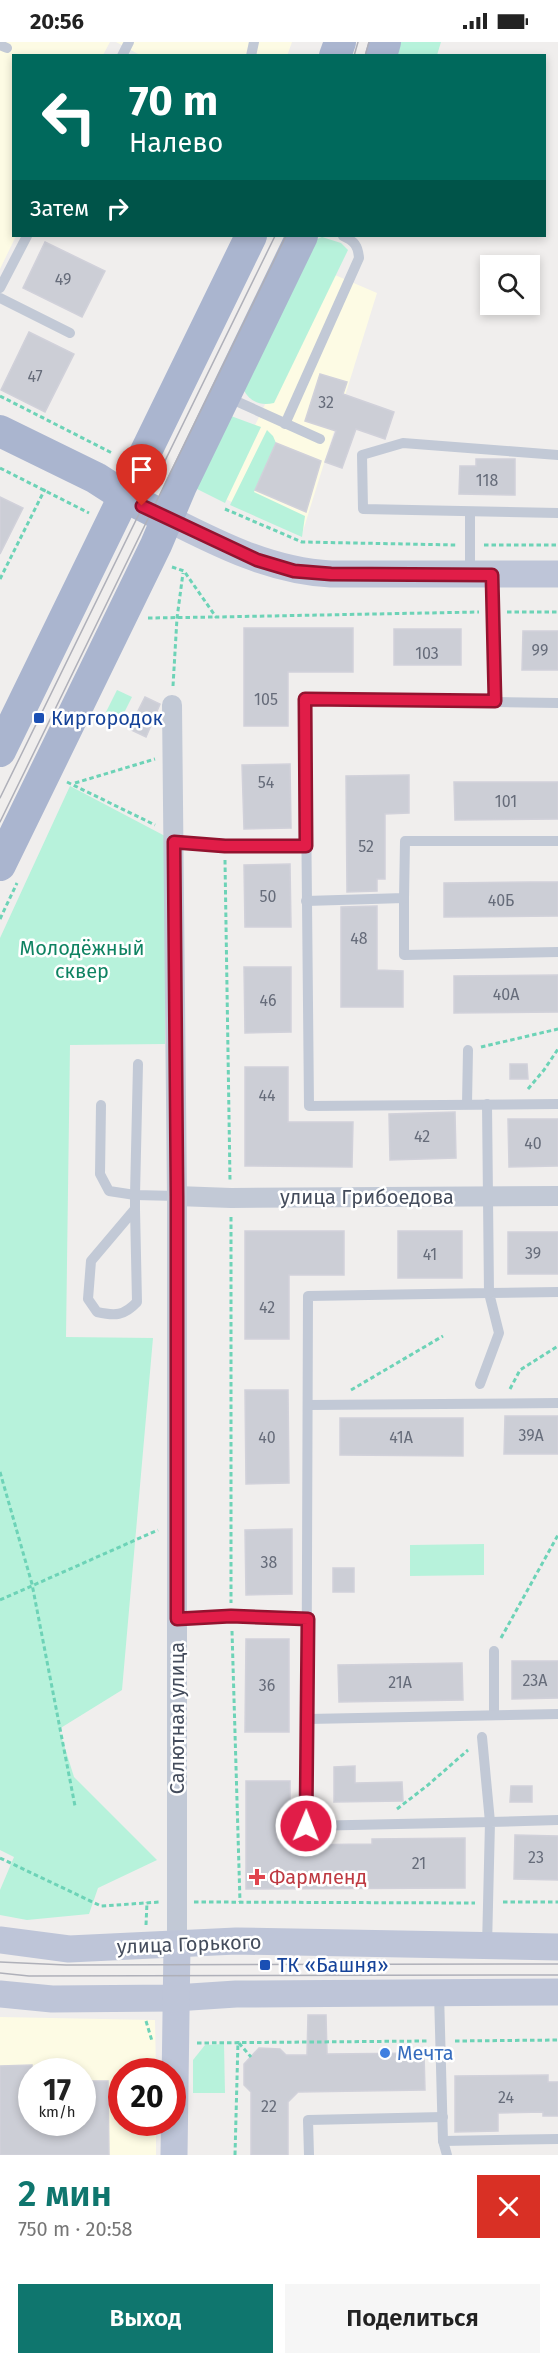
<!DOCTYPE html>
<html lang="ru">
<head>
<meta charset="utf-8">
<style>
  :root { --surface:#fff; --page:#f6f6f6; --text:#222; --muted:#767676; --accent:#0f766e }
  body { margin:0; font-family:"Fira Sans",sans-serif; background:var(--page); color:var(--text); height:100vh; display:flex; flex-direction:column; font-size:22px; white-space:nowrap }
  * { box-sizing:border-box; margin:0 }
  p { font-size:20px; color:var(--muted) }
  .icon { flex:none; width:33px; height:33px; fill:none; stroke:currentColor; stroke-width:2; stroke-linecap:round; stroke-linejoin:round }
  .map { position:relative; height:2113px; overflow:hidden }
  .details { display:flex; flex-direction:column; background:var(--surface); flex:1 }
  .details>* { flex:none }
  .hud { position:absolute; left:12px; top:12px; width:534px; height:183px; border-radius:0px; box-shadow:0 3px 9px #0003; background:#00695c; color:#fff; overflow:hidden }
  .fabs { position:absolute; left:480px; top:213px; display:grid; gap:12px }
  .fabs a { display:grid; place-items:center; width:60px; height:60px; border-radius:0px; background:var(--surface); box-shadow:0 3px 9px #0003; font-size:30px }
  .speed { position:absolute; left:18px; top:2016px; display:flex; gap:12px; font-size:30px; font-weight:700; text-align:center }
  .speed>* { display:grid; place-content:center; width:78px; height:78px; border-radius:50%; background:var(--surface); box-shadow:0 3px 9px #0003; line-height:1 }
  .speed small { font-size:15px; font-weight:400 }
  .speed .limit { border:9px solid #d22; background:#fff; color:#111 }
  .pin { position:absolute; display:grid; place-items:center; width:51px; height:51px; color:#fff; margin:-62px -26px; border-radius:50% 50% 50% 0; rotate:-45deg; box-shadow:0 0 6px #0007 }
  .pin .icon { rotate:45deg }
  .me { position:absolute; width:66px; margin:-33px; rotate:1deg; stroke-linejoin:round; filter:drop-shadow(0 0 4px #0008) }
  .turn { display:flex; align-items:center; gap:21px; height:126px; padding:0 18px; font-size:27px }
  .turn .icon { width:78px; height:78px; stroke-width:2.5 }
  .turn b { display:block; font-size:42px; line-height:51px }
  .then { display:flex; align-items:center; height:57px; padding:0 18px; background:#0003; gap:12px; font-size:22px }
  .round { display:grid; place-items:center; flex:none; width:63px; height:63px; border-radius:0px; background:var(--page) }
  .overview { display:flex; align-items:center; justify-content:space-between; height:102px; padding:0 18px }
  h1 { font-size:36px; font-weight:600; line-height:45px; color:var(--accent) }
  .primary-button { display:flex; gap:12px; margin-top:auto; padding:12px 18px }
  .primary-button a { flex:1; height:69px; border-radius:0px; background:var(--accent); color:#fff; font-size:24px; font-weight:600; line-height:69px; text-align:center }
  .primary-button a+a { background:var(--page); color:var(--text) }
  .status { display:flex; justify-content:space-between; align-items:center; height:42px; padding:0 30px; background:var(--surface); direction:ltr }
  .status svg { height:16px; fill:currentColor }
  .map>svg:first-child { display:block }
  .commercial { fill:#fdfbe4; fill-rule:evenodd }
  .green { fill:#b7f2db }
  .building { fill:#ccced6; stroke:#d1d1da; stroke-width:1.5 }
  .lines { fill:none; stroke-linecap:round; stroke-linejoin:round }
  .path { stroke:#6dd3b7; stroke-width:3; stroke-dasharray:4.5 3; stroke-linecap:butt }
  .lane { stroke:#c2c9d6; stroke-width:10 }
  .street { stroke:#c2c9d6; stroke-width:20 }
  .secondary { stroke:#bec5d8; stroke-width:27 }
  .primary { stroke:#aab5cf; stroke-width:32 }
  .tram { stroke:#afb0b9; stroke-width:1.5 }
  .route-casing { stroke:#92132f; stroke-width:15 }
  .route { stroke:#e11d48; stroke-width:10 }
  .transit-dot { fill:#1a4fb4; stroke:#fff; stroke-width:2 }
  .health-dot { fill:#e0444e; stroke:#fff; stroke-width:2 }
  .shop-dot { fill:#3f7fe0; stroke:#fff; stroke-width:2 }
  .labels { text-anchor:middle; dominant-baseline:central; stroke-width:5; stroke-linejoin:round; paint-order:stroke }
  .number-label { font-size:16px; fill:#666c7a }
  .transit-label { font-size:20px; fill:#164399; stroke:#fff; text-anchor:start }
  .park-label { font-size:20px; fill:#0f8362; stroke:#fff }
  .street-label { font-size:20px; fill:#444c5c; stroke:#fff }
  .health-label { font-size:20px; fill:#be3a42; stroke:#fff; text-anchor:start }
  .shop-label { font-size:20px; fill:#366cbe; stroke:#fff; text-anchor:start }
</style>
</head>
<body>
<div class="status"><b>20:56</b><svg viewBox="0 0 49 12"><path d="M0 12V9h3v3zM5 12V6h3v6zM10 12V3h3v9zM15 12V0h3v12zM26 1h20v11H26zM47 4h2v5h-2z"/></svg></div>
<div class="map">
<svg width="558" height="2113" viewBox="0 0 558 2113">
  <rect width="100%" height="100%" fill="#f0eeed"/>
  <g class="commercial">
    <polygon points="0,0 110,0 103,13 14,14 14,194 16,194 0,227"/>
    <polygon points="116,0 292,0 287,14 140,13"/>
    <polygon points="328,230 377,251 302,492 221,455"/>
    <path d="M0,1975L155,1978L156,2029L122,2030V2080L156,2081V2113H0ZM32,2030H82V2080H32Z"/>
  </g>
  <g class="green">
    <polygon points="398,0 441,0 437,13 393,14"/>
    <path d="M322,195L341,201L348,208L274,361C260,364 250,360 243,347L315,198Z"/>
    <polygon points="231,374 261,385 225,461 197,447 197,438"/>
    <polygon points="267,388 273,394 276,401 254,450 305,474 302,495 230,463"/>
    <polygon points="117,648 132,655 121,677 106,670"/>
    <polygon points="70,744 165,794 165,1002 70,1003 66,1295 153,1296 122,1648 59,1687 74,1735 157,1818 98,1846 89,1872 27,1878 0,1873 0,1848 14,1815 0,1808 0,896"/>
    <polygon points="484,1502 484,1533 410,1534 410,1503"/>
    <polygon points="224,2002 225,2051 193,2051 193,2018 205,2003"/>
  </g>
  <g class="building">
    <polygon points="45,200 105,229 82,275 23,246"/>
    <polygon points="29,290 74,312 45,370 1,348"/>
    <polygon points="320,332 347,340 343,352 394,370 385,397 356,387 342,426 325,420 336,389 305,379"/>
    <polygon points="276,401 321,419 306,470 255,448"/>
    <polygon points="476,417 515,417 515,453 459,452 460,424 476,424"/>
    <polygon points="0,455 23,466 0,512"/>
    <polygon points="244,586 353,586 353,630 288,630 288,684 244,684"/>
    <rect x="394" y="587" width="67" height="36"/>
    <polygon points="523,589 558,589 558,628 522,628"/>
    <polygon points="145,655 160,662 146,695 129,687"/>
    <polygon points="290,722 291,786 244,787 242,723"/>
    <polygon points="409,733 409,771 385,772 385,837 377,837 377,849 347,850 346,734"/>
    <polygon points="454,740 558,740 558,777 455,778"/>
    <polygon points="290,822 291,885 245,885 244,823"/>
    <polygon points="531,840 558,840 558,874 444,875 444,841"/>
    <polygon points="377,864 377,928 403,929 403,965 341,965 341,865"/>
    <polygon points="244,925 291,925 291,990 245,991"/>
    <polygon points="558,933 558,970 454,971 454,934"/>
    <polygon points="510,1022 527,1022 528,1037 510,1037"/>
    <polygon points="245,1025 288,1025 288,1080 353,1080 352,1125 245,1124"/>
    <polygon points="455,1070 456,1116 390,1118 389,1072"/>
    <polygon points="508,1077 558,1077 558,1124 509,1125"/>
    <polygon points="245,1189 344,1189 344,1233 289,1233 289,1297 245,1297"/>
    <rect x="398" y="1189" width="64" height="47"/>
    <rect x="508" y="1190" width="50" height="42"/>
    <polygon points="245,1348 288,1348 289,1441 246,1442"/>
    <polygon points="505,1374 558,1374 558,1412 504,1412"/>
    <polygon points="340,1376 463,1376 463,1414 340,1413"/>
    <polygon points="292,1487 292,1552 246,1553 245,1488"/>
    <rect x="333" y="1526" width="21" height="24"/>
    <polygon points="246,1597 289,1597 289,1690 245,1690"/>
    <polygon points="512,1619 558,1619 558,1656 512,1657"/>
    <polygon points="462,1621 463,1658 339,1660 338,1623"/>
    <polygon points="355,1724 355,1741 402,1740 403,1759 334,1760 334,1725"/>
    <polygon points="246,1739 290,1739 290,1803 372,1802 372,1797 465,1796 465,1846 246,1847"/>
    <polygon points="511,1744 532,1744 532,1760 510,1760"/>
    <polygon points="515,1793 558,1794 558,1838 514,1837"/>
    <polygon points="308,1973 326,1973 327,2012 424,2011 425,2048 298,2050 288,2060 288,2113 251,2113 251,2050 244,2043 244,2022 259,2006 280,2007 286,2013 307,2013"/>
    <polygon points="32,2023 32,2080 82,2080 82,2039 108,2039 109,2113 0,2113 0,2024"/>
    <polygon points="548,2033 548,2040 558,2040 558,2074 543,2074 543,2070 498,2071 498,2089 455,2090 455,2034"/>
  </g>
  <g class="lines">
    <g class="path">
      <polyline points="0,354 112,411"/>
      <polyline points="0,426 89,471"/>
      <polyline points="225,467 302,500 457,503"/>
      <polyline points="484,503 558,503"/>
      <polyline points="172,525 184,529 216,575 479,570"/>
      <polyline points="0,537 45,447"/>
      <polyline points="507,570 558,570"/>
      <polyline points="148,576 216,575"/>
      <polyline points="173,644 177,576 183,531"/>
      <polyline points="67,740 155,783"/>
      <polyline points="75,741 155,717"/>
      <polyline points="225,818 230,1138"/>
      <polyline points="0,877 17,841"/>
      <polyline points="481,1005 558,987"/>
      <polyline points="528,1047 544,1028 558,1007"/>
      <polyline points="231,1175 231,1561"/>
      <polyline points="510,1347 520,1328 558,1304"/>
      <polyline points="351,1348 443,1294"/>
      <polyline points="0,1430 32,1542 75,1764"/>
      <polyline points="0,1558 158,1488"/>
      <polyline points="232,1589 240,1860"/>
      <polyline points="501,1596 558,1493"/>
      <polyline points="397,1767 428,1743 468,1708"/>
      <polyline points="0,1816 101,1864 160,1860"/>
      <polyline points="194,1860 475,1861"/>
      <polyline points="503,1860 558,1860"/>
      <polyline points="146,1883 147,1860"/>
      <polyline points="146,1979 152,1999"/>
      <polyline points="455,1999 558,1998"/>
      <polyline points="197,2001 427,1999"/>
      <polyline points="239,2001 251,2015"/>
      <polyline points="235,2113 238,1999"/>
    </g>
    <g class="lane">
      <polyline points="0,3 7,6"/>
      <polyline points="122,14 129,0"/>
      <polyline points="251,14 254,0"/>
      <polyline points="0,246 27,194"/>
      <polyline points="0,256 70,291"/>
      <polyline points="227,355 320,397"/>
      <path d="M285,382L359,216C358,203 354,199 343,194"/>
      <polyline points="558,413 403,401 362,413 363,467 558,471"/>
      <polyline points="470,470 470,533"/>
      <polyline points="492,533 495,659"/>
      <polyline points="558,661 305,657 309,1064 558,1062"/>
      <polyline points="174,800 225,804 306,804"/>
      <polyline points="404,856 404,913 558,910"/>
      <polyline points="306,859 404,856 405,799 558,799"/>
      <polyline points="467,1062 468,1008"/>
      <polyline points="101,1063 100,1132 109,1149 135,1153 177,1154"/>
      <path d="M135,1167L91,1219L88,1257L97,1270C115,1274 124,1274 137,1260L135,1167V1153L138,1022"/>
      <polyline points="480,1342 499,1291 489,1251 558,1250"/>
      <polyline points="308,1363 558,1361"/>
      <polyline points="177,1577 231,1574 308,1577"/>
      <polyline points="494,1673 494,1609"/>
      <polyline points="308,1677 558,1672"/>
      <polyline points="482,1695 490,1780 306,1784 308,1254 489,1251 487,1062"/>
      <polyline points="487,1904 490,1780 558,1778"/>
      <polyline points="439,1951 443,2099 447,2113"/>
      <polyline points="443,2099 558,2097"/>
      <polyline points="309,2113 308,2078 443,2075"/>
    </g>
    <g class="street">
      <polyline points="172,663 177,1154 177,1903"/>
      <polyline points="177,1154 231,1156 558,1154"/>
    </g>
    <g class="secondary">
      <path d="M167,476C220,503 272,529 331,532H558"/>
      <polyline points="0,1898 69,1907 236,1899 558,1905"/>
      <polyline points="0,1952 52,1957 175,1956 236,1952 558,1950"/>
      <polyline points="174,2113 177,1903"/>
    </g>
    <g class="primary">
      <polyline points="335,14 340,0"/>
      <polyline points="381,14 385,0"/>
      <polyline points="0,389 96,436 124,454 167,476"/>
      <polyline points="0,709 251,194"/>
      <polyline points="0,823 156,503 181,444 302,194"/>
    </g>
    <g class="tram">
      <polyline points="354,14 358,0"/>
      <polyline points="365,14 369,0"/>
      <polyline points="0,756 275,194"/>
      <polyline points="0,780 286,194"/>
      <polyline points="0,1920 66,1923 558,1922"/>
      <polyline points="0,1931 29,1934 558,1933"/>
    </g>
  </g>
  <g class="lines">
    <defs>
      <polyline id="route" points="142,464 257,518 294,529 331,532 492,533 495,659 305,657 306,804 225,804 174,800 177,1154 177,1577 231,1574 308,1577 306,1784"/>
    </defs>
    <use href="#route" class="route-casing"/>
    <use href="#route" class="route"/>
  </g>
  <g class="transit-dot">
    <rect x="33" y="670" width="12" height="12" rx="3"/>
    <rect x="259" y="1917" width="12" height="12" rx="3"/>
  </g>
  <path class="health-dot" d="M254 1826h6v6h6v6h-6v6h-6v-6h-6v-6h6z"/>
  <circle class="shop-dot" cx="385" cy="2011" r="6"/>
  <g class="labels">
    <g class="number-label">
      <text x="63" y="237">49</text>
      <text x="35" y="334">47</text>
      <text x="326" y="360">32</text>
      <text x="487" y="438">118</text>
      <text x="540" y="608">99</text>
      <text x="427" y="611">103</text>
      <text x="266" y="657">105</text>
      <text x="266" y="740">54</text>
      <text x="506" y="759">101</text>
      <text x="366" y="804">52</text>
      <text x="268" y="854">50</text>
      <text x="501" y="858">40Б</text>
      <text x="359" y="896">48</text>
      <text x="506" y="952">40А</text>
      <text x="268" y="958">46</text>
      <text x="267" y="1053">44</text>
      <text x="422" y="1094">42</text>
      <text x="533" y="1101">40</text>
      <text x="533" y="1211">39</text>
      <text x="430" y="1212">41</text>
      <text x="267" y="1265">42</text>
      <text x="531" y="1393">39А</text>
      <text x="267" y="1395">40</text>
      <text x="401" y="1395">41А</text>
      <text x="269" y="1520">38</text>
      <text x="535" y="1638">23А</text>
      <text x="400" y="1640">21А</text>
      <text x="267" y="1643">36</text>
      <text x="536" y="1815">23</text>
      <text x="419" y="1821">21</text>
      <text x="506" y="2055">24</text>
      <text x="269" y="2064">22</text>
    </g>
    <g class="transit-label">
      <text x="51" y="676">Киргородок</text>
      <text x="277" y="1923">ТК «Башня»</text>
    </g>
    <g class="park-label">
      <text x="82" y="906">Молодёжный<tspan x="82" dy="23">сквер</tspan></text>
    </g>
    <g class="street-label">
      <text x="367" y="1155">улица Грибоедова</text>
      <text transform="translate(177 1676) rotate(-90)">Салютная улица</text>
      <text transform="translate(189 1902) rotate(-2)">улица Горького</text>
    </g>
    <g class="health-label">
      <text x="269" y="1835">Фармленд</text>
    </g>
    <g class="shop-label">
      <text x="397" y="2011">Мечта</text>
    </g>
  </g>
</svg>
<div class="fabs">
<a><svg class="icon" aria-label="search" viewBox="0 0 24 24"><circle cx="10" cy="10" r="6"/><path d="M15 15l6 6"/></svg></a>
</div>
<div class="speed"><div>17<small>km/h</small></div><div class="limit">20</div></div>
<div class="pin" style="left:142px;top:464px;background:#d93025"><svg class="icon" aria-label="arrive" viewBox="0 0 24 24"><path d="M6 21V4h12l-3 4 3 4H6"/></svg></div>
<svg class="me" style="left:306px;top:1784px" viewBox="-20 -20 40 40"><circle r="17" fill="#e11d48" stroke="#fff" stroke-width="3"/><path d="M0-11L8 9 0 5-8 9z" fill="#fff"/></svg>
<div class="hud">
<div class="turn"><svg class="icon" aria-label="left" viewBox="0 0 24 24"><path d="M17 20v-9H6M10 6l-5 5 5 5"/></svg><div><b>70 m</b>Налево</div></div>
<div class="then">Затем<svg class="icon" aria-label="right" viewBox="0 0 24 24"><path d="M7 20v-9h11M14 6l5 5-5 5"/></svg></div>
</div>
</div>
<section class="details">
<div class="overview"><div><h1>2 мин</h1><p>750 m · 20:58</p></div><a class="round" style="background:#d93025;color:#fff"><svg class="icon" aria-label="close" viewBox="0 0 24 24"><path d="M6 6l12 12M18 6L6 18"/></svg></a></div>
<div class="primary-button"><a>Выход</a><a>Поделиться</a></div>
</section>
</body>
</html>
